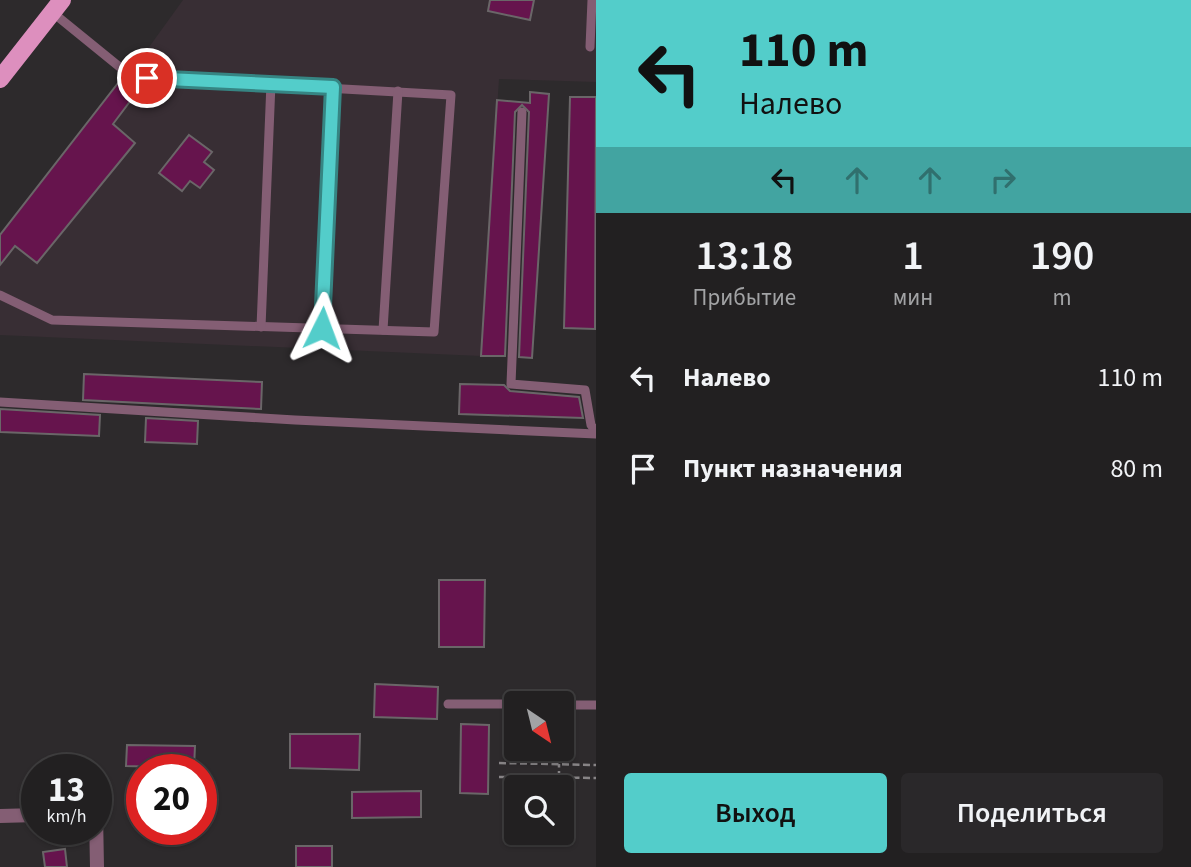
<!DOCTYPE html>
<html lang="ru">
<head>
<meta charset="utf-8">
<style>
  :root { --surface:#222021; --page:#2a282a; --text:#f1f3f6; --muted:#a2a3a5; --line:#3f3e3f; --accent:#53cdca }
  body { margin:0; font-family:"Source Sans 3",sans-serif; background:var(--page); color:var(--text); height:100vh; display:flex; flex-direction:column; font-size:26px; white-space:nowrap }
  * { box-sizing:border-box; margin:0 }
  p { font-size:23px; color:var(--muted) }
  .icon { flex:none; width:38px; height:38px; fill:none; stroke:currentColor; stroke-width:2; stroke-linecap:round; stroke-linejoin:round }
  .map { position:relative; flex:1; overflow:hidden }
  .side { display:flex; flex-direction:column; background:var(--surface); width:595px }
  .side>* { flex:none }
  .banner { background:#53cdca; color:#111; overflow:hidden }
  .needle { width:46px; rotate:145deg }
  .buttons { position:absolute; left:504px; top:691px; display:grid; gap:14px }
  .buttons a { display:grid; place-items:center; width:70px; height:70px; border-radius:7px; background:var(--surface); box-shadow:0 2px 5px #0004,0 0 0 2px var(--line); font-size:35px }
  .speed { position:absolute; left:21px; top:754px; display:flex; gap:14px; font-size:35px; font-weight:700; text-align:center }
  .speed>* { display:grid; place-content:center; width:91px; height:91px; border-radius:50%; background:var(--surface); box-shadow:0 2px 5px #0004,0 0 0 2px var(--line); line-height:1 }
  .speed small { font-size:18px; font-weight:400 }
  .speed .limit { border:10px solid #d22; background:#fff; color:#111 }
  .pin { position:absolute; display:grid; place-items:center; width:60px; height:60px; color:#fff; margin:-30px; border:4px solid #fff; border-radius:50%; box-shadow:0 2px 7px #0007 }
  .me { position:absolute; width:77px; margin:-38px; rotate:3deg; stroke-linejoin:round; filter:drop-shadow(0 0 5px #0008) }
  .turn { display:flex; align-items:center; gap:24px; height:147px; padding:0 28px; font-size:32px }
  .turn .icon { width:91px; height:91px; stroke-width:2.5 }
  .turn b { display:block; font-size:49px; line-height:60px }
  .lanes { display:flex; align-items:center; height:66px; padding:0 28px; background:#0003; justify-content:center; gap:35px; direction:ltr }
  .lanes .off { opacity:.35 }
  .eta { display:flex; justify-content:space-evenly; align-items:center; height:119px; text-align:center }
  .eta b { font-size:42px; font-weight:600; line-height:49px }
  .button { display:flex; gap:14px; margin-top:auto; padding:14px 28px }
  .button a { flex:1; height:80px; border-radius:7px; background:var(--accent); color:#111; font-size:28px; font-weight:600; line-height:80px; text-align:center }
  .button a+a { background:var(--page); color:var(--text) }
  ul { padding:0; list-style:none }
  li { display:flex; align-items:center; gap:21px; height:91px; padding:0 28px }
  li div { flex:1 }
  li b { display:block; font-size:26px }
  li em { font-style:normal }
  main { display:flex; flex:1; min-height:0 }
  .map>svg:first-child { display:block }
  .built { fill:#382e34 }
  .building { fill:#66144d; stroke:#6a6668; stroke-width:2 }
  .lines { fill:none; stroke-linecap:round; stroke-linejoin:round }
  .path { stroke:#878486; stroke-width:2.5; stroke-dasharray:7 3.5; stroke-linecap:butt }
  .service { stroke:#845e74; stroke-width:9 }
  .minor { stroke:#845e74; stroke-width:14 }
  .primary { stroke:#dd8fbe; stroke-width:18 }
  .route-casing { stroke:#368583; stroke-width:18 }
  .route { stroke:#53cdca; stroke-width:12 }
</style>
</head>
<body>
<main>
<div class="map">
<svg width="596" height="867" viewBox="0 0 596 867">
  <rect width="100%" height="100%" fill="#2d2a2c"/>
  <polygon class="built" points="183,0 596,0 596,82 499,79 481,356 0,335 0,235 139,61"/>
  <g class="building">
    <polygon points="490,0 534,0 530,20 488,11"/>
    <polygon points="122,78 137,92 113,124 135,143 37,263 15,246 0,265 0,235"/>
    <polygon points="530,92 549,94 532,358 519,357 529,112 522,105 515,112 505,356 481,356 497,100 530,103"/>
    <polygon points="570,97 596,97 595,329 564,328"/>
    <polygon points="189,135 212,152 204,162 214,170 200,188 190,181 182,191 159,173"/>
    <polygon points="84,374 262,382 261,409 83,400"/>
    <polygon points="460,384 504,385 510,391 579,397 583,418 459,414"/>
    <polygon points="0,409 100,415 99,436 0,432"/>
    <polygon points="146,418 198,421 197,444 145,442"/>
    <polygon points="439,580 485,580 484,647 439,647"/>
    <polygon points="375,684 438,687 437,719 374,717"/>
    <polygon points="461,724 489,725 488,794 460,793"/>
    <polygon points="290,734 360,734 359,770 290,768"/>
    <polygon points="127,745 195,746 194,768 126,766"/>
    <polygon points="421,791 421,817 352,818 352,792"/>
    <rect x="296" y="846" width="36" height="21"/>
    <polygon points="65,849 67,867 45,867 43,852"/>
  </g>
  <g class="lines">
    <g class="path">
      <polyline points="499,763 596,765"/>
      <polyline points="499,777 596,778"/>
      <polyline points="559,778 559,764"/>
    </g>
    <g class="service">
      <polyline points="590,47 592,0"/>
      <polyline points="522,112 511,384 585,390 591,425 596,432"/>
      <polyline points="0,295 52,320 434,332 451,95 147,78 127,73 52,12"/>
      <polyline points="261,327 271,83"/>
      <polyline points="322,328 333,87"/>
      <polyline points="383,330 398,91"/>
      <polyline points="0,402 295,420 596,434"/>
      <polyline points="448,704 516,704"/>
      <polyline points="562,705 596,705"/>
    </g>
    <g class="minor">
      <polyline points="96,814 97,867"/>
      <polyline points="0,816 37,815"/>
    </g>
    <polyline class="primary" points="0,79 62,0"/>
  </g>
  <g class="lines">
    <defs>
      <polyline id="route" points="147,78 333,87 322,328"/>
    </defs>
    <use href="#route" class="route-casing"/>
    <use href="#route" class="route"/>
  </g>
</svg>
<div class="buttons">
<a><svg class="needle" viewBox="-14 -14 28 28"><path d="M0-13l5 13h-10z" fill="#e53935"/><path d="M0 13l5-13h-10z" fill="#a2a3a5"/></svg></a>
<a><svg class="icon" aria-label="search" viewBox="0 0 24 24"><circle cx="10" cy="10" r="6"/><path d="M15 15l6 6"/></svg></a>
</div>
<div class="speed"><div>13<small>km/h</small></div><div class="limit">20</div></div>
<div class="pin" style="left:147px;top:78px;background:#d93025"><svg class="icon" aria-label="arrive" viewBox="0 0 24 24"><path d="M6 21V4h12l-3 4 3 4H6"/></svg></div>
<svg class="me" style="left:322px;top:328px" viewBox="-20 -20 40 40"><path d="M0-17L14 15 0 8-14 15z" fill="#53cdca" stroke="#fff" stroke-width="4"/></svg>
</div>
<section class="side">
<div class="banner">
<div class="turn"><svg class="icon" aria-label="left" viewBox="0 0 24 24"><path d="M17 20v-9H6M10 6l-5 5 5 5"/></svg><div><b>110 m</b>Налево</div></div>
<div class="lanes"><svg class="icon" aria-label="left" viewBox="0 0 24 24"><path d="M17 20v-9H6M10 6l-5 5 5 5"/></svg><svg class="icon off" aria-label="ahead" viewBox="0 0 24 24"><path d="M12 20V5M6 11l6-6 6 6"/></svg><svg class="icon off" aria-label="ahead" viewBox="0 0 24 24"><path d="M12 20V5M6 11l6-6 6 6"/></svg><svg class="icon off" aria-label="right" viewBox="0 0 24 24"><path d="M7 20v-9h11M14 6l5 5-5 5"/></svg></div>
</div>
<div class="eta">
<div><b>13:18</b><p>Прибытие</p></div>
<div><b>1</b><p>мин</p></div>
<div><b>190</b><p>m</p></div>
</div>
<ul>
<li><svg class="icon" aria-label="left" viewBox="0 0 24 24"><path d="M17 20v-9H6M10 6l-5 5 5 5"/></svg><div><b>Налево</b></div><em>110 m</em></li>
<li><svg class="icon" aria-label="arrive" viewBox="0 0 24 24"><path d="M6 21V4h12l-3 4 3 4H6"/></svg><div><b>Пункт назначения</b></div><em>80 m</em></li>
</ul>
<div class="button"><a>Выход</a><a>Поделиться</a></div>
</section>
</main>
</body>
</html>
